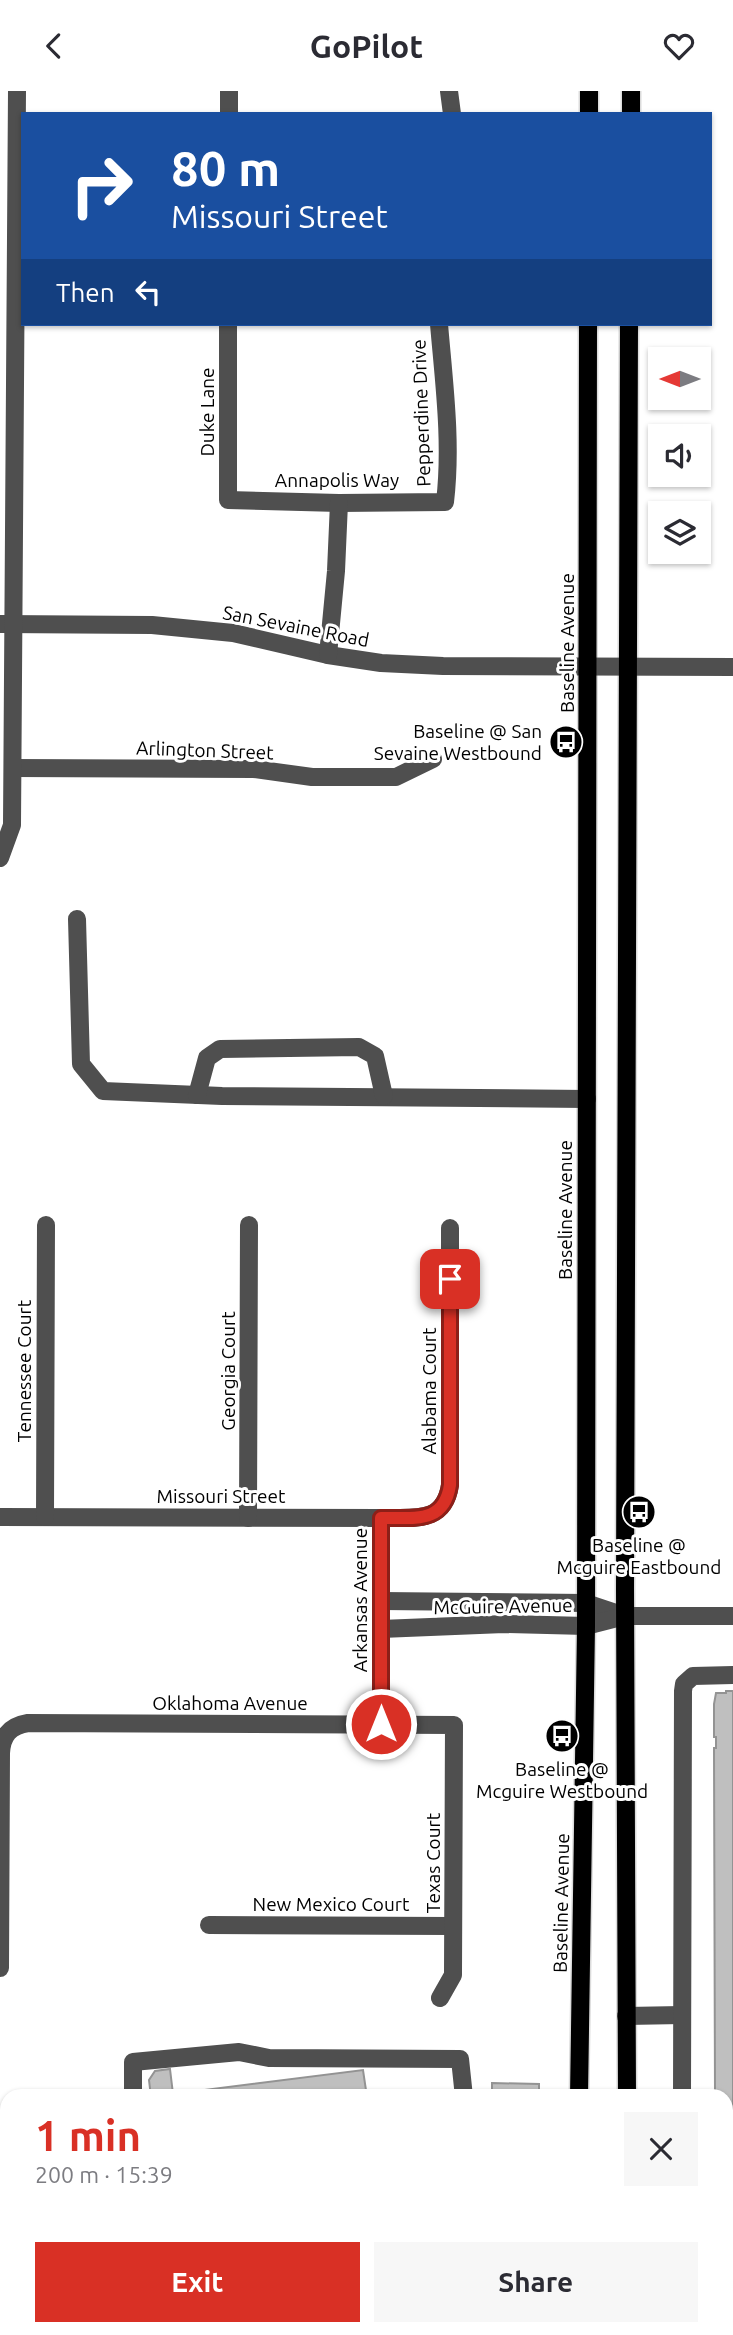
<!DOCTYPE html>
<html lang="en">
<head>
<meta charset="utf-8">
<style>
  :root { --surface:#fff; --page:#f7f7f7; --text:#2b2b33; --muted:#7c7c81; --accent:#d93025 }
  body { margin:0; font-family:Ubuntu,sans-serif; background:var(--page); color:var(--text); height:100vh; display:flex; flex-direction:column; font-size:26px; white-space:nowrap }
  * { box-sizing:border-box; margin:0 }
  p { font-size:23px; color:var(--muted) }
  .icon { flex:none; width:38px; height:38px; fill:none; stroke:currentColor; stroke-width:2; stroke-linecap:round; stroke-linejoin:round }
  .map { position:relative; flex:1; overflow:hidden }
  .details { position:absolute; left:0px; top:1998px; width:733px; height:247px; display:flex; flex-direction:column; background:var(--surface); border-radius:21px 21px 0 0; box-shadow:0 2px 5px #0004 }
  .details>* { flex:none }
  .top-card { position:absolute; left:21px; top:21px; width:691px; height:214px; border-radius:0px; box-shadow:0 2px 5px #0004; background:#1a4fa0; color:#fff; overflow:hidden }
  .needle { width:46px; rotate:270deg }
  .buttons { position:absolute; left:648px; top:256px; display:grid; gap:14px }
  .buttons a { display:grid; place-items:center; width:63px; height:63px; border-radius:0px; background:var(--surface); box-shadow:0 2px 5px #0004; font-size:35px }
  .pin { position:absolute; display:grid; place-items:center; width:60px; height:60px; color:#fff; margin:-30px; border-radius:14px; box-shadow:0 4px 10px #0006 }
  .me { position:absolute; width:77px; margin:-38px; rotate:0deg; stroke-linejoin:round; filter:drop-shadow(0 0 5px #0008) }
  .turn { display:flex; align-items:center; gap:24px; height:147px; padding:0 35px; font-size:32px }
  .turn .icon { width:91px; height:91px; stroke-width:2.5 }
  .turn b { display:block; font-size:49px; line-height:60px }
  .then { display:flex; align-items:center; height:66px; padding:0 35px; background:#0003; gap:14px; font-size:26px }
  .round { display:grid; place-items:center; flex:none; width:74px; height:74px; border-radius:0px; background:var(--page) }
  .overview { display:flex; align-items:center; justify-content:space-between; height:119px; padding:0 35px }
  h1 { font-size:42px; font-weight:700; line-height:52px; color:var(--accent) }
  .cta { display:flex; gap:14px; margin-top:auto; padding:14px 35px }
  .cta a { flex:1; height:80px; border-radius:0px; background:var(--accent); color:#fff; font-size:28px; font-weight:700; line-height:80px; text-align:center }
  .cta a+a { background:var(--page); color:var(--text) }
  header { display:flex; justify-content:space-between; align-items:center; height:91px; padding:0 35px; background:var(--surface); font-size:32px; font-weight:700 }
  .map>svg:first-child { display:block }
  .building { fill:#bfbfbf; stroke:#939393; stroke-width:2 }
  .lines { fill:none; stroke-linecap:round; stroke-linejoin:round }
  .major-casing { stroke:#dbdbdb; stroke-width:21 }
  .minor { stroke:#4f4f4f; stroke-width:18 }
  .major { stroke:#000; stroke-width:18 }
  .route-casing { stroke:#8d1f18; stroke-width:18 }
  .route { stroke:#d93025; stroke-width:12 }
  .labels { text-anchor:middle; dominant-baseline:central; stroke-width:6; stroke-linejoin:round; paint-order:stroke }
  .street-label { font-size:19px; fill:#000; stroke:#fff }
  .poi-label { font-size:19px; fill:#000; stroke:#fff }
</style>
</head>
<body>
<header><svg class="icon" aria-label="back" viewBox="0 0 24 24"><path d="M15 5l-7 7 7 7"/></svg>GoPilot<svg class="icon" aria-label="heart" viewBox="0 0 24 24"><path d="M12 20l-8-8c-3-5 5-10 8-4 3-6 11-1 8 4z"/></svg></header>
<div class="map">
<svg width="733" height="2244" viewBox="0 0 733 2244">
  <rect width="100%" height="100%" fill="#fff"/>
  <g class="building">
    <polygon points="726,1600 733,1600 733,2066 726,2066 726,2006 715,2006 714,1657 716,1657 716,1646 714,1646 714,1613 716,1602 726,1602"/>
    <polygon points="170,1978 173,2003 363,1979 367,2006 151,2006 149,1989 155,1980"/>
    <polygon points="492,1992 539,1993 539,2006 492,2006"/>
    <polygon points="726,2181 733,2181 733,2244 717,2244 717,2238 726,2238"/>
    <rect x="111" y="2238" width="49" height="6"/>
  </g>
  <g class="lines">
    <defs>
      <g id="major">
        <polyline points="631,0 631,23"/>
        <polyline points="589,23 589,0"/>
        <polyline points="579,2006 586,1535 588,233"/>
        <polyline points="627,2006 625,1498 629,233"/>
        <polyline points="579,2238 579,2244"/>
        <polyline points="628,2238 628,2244"/>
      </g>
    </defs>
    <use href="#major" class="major-casing"/>
    <g class="minor">
      <polyline points="449,0 452,23"/>
      <polyline points="229,23 229,0"/>
      <path d="M228,233V409L339,412L445,411C452,352 444,292 439,233"/>
      <polyline points="0,533 152,534 233,542 328,564 381,572 443,575 733,576"/>
      <polyline points="328,564 336,480 339,412"/>
      <polyline points="13,677 254,678 312,686 396,686 433,668"/>
      <polyline points="0,767 12,734 17,0"/>
      <polyline points="77,828 81,973 103,1000 222,1005 587,1008"/>
      <polyline points="197,1004 207,967 220,958 359,956 375,965 384,1005"/>
      <path d="M0,1426L381,1427C412,1426 444,1434 450,1394V1137"/>
      <polyline points="45,1426 46,1134"/>
      <polyline points="248,1427 249,1134"/>
      <polyline points="381,1427 381,1633"/>
      <polyline points="381,1510 586,1512 625,1525"/>
      <polyline points="381,1538 504,1533 586,1535 625,1525 733,1525"/>
      <polyline points="209,1834 453,1835"/>
      <path d="M0,1877L1,1662C2,1644 10,1635 28,1632L454,1634L453,1884L440,1907"/>
      <polyline points="626,1925 682,1924"/>
      <polyline points="133,2006 133,1971 239,1961 269,1967 460,1968 464,2006"/>
      <polyline points="682,2006 683,1600 684,1593 693,1585 733,1584"/>
      <polyline points="726,2096 733,2096"/>
      <polyline points="185,2238 186,2244"/>
      <polyline points="364,2238 364,2244"/>
      <polyline points="456,2238 456,2244"/>
      <polyline points="686,2238 686,2244"/>
    </g>
    <use href="#major" class="major"/>
  </g>
  <g class="lines">
    <defs>
      <path id="route" d="M381,1633V1427C413,1426 444,1434 450,1394V1188"/>
    </defs>
    <use href="#route" class="route-casing"/>
    <use href="#route" class="route"/>
  </g>
  <defs>
    <symbol id="bus-disc" viewBox="-11 -11 22 22"><circle r="9.5" fill="#000" stroke="#fff"/><path d="M-5-6H5V4H4V6H2V4H-2V6H-4V4H-5ZM-3.5-4V0h7V-4ZM-3.5 1.2v1.5H-2V1.2ZM2 1.2v1.5H3.5V1.2Z" fill="#fff"/></symbol>
  </defs>
  <g fill-rule="evenodd">
    <use href="#bus-disc" x="547" y="632" width="38" height="38"/>
    <use href="#bus-disc" x="620" y="1402" width="38" height="38"/>
    <use href="#bus-disc" x="543" y="1626" width="38" height="38"/>
  </g>
  <g class="labels">
    <g class="street-label">
      <text transform="translate(207 321) rotate(-90)">Duke Lane</text>
      <text transform="translate(421 322) rotate(-92)">Pepperdine Drive</text>
      <text x="337" y="389">Annapolis Way</text>
      <text transform="translate(296 535) rotate(11)">San Sevaine Road</text>
      <text transform="translate(567 552) rotate(-90)">Baseline Avenue</text>
      <text transform="translate(205 659) rotate(2)">Arlington Street</text>
      <text transform="translate(565 1119) rotate(-90)">Baseline Avenue</text>
      <text transform="translate(24 1280) rotate(-90)">Tennessee Court</text>
      <text transform="translate(228 1280) rotate(-90)">Georgia Court</text>
      <text transform="translate(429 1300) rotate(-90)">Alabama Court</text>
      <text x="221" y="1405">Missouri Street</text>
      <text transform="translate(360 1509) rotate(-90)">Arkansas Avenue</text>
      <text transform="translate(503 1515) rotate(-1)">McGuire Avenue</text>
      <text x="230" y="1612">Oklahoma Avenue</text>
      <text transform="translate(433 1772) rotate(-90)">Texas Court</text>
      <text transform="translate(561 1812) rotate(-89)">Baseline Avenue</text>
      <text x="331" y="1813">New Mexico Court</text>
    </g>
    <g class="poi-label">
      <text x="542" y="640" text-anchor="end">Baseline @ San<tspan x="542" dy="22">Sevaine Westbound</tspan></text>
      <text x="639" y="1454">Baseline @<tspan x="639" dy="22">Mcguire Eastbound</tspan></text>
      <text x="562" y="1678">Baseline @<tspan x="562" dy="22">Mcguire Westbound</tspan></text>
    </g>
  </g>
</svg>
<div class="buttons">
<a><svg class="needle" viewBox="-14 -14 28 28"><path d="M0-13l5 13h-10z" fill="#e53935"/><path d="M0 13l5-13h-10z" fill="#7c7c81"/></svg></a>
<a><svg class="icon" aria-label="sound" viewBox="0 0 24 24"><path d="M4 9h4l5-4v14l-5-4H4zM17 9q2 3 0 6"/></svg></a>
<a><svg class="icon" aria-label="layers" viewBox="0 0 24 24"><path d="M12 4l9 5-9 5-9-5zM3 14l9 5 9-5"/></svg></a>
</div>
<div class="pin" style="left:450px;top:1188px;background:#d93025"><svg class="icon" aria-label="arrive" viewBox="0 0 24 24"><path d="M6 21V4h12l-3 4 3 4H6"/></svg></div>
<svg class="me" style="left:381px;top:1633px" viewBox="-20 -20 40 40"><circle r="17" fill="#d93025" stroke="#fff" stroke-width="3"/><path d="M0-11L8 9 0 5-8 9z" fill="#fff"/></svg>
<div class="top-card">
<div class="turn"><svg class="icon" aria-label="right" viewBox="0 0 24 24"><path d="M7 20v-9h11M14 6l5 5-5 5"/></svg><div><b>80 m</b>Missouri Street</div></div>
<div class="then">Then<svg class="icon" aria-label="left" viewBox="0 0 24 24"><path d="M17 20v-9H6M10 6l-5 5 5 5"/></svg></div>
</div>
<section class="details">
<div class="overview"><div><h1>1 min</h1><p>200 m · 15:39</p></div><a class="round"><svg class="icon" aria-label="close" viewBox="0 0 24 24"><path d="M6 6l12 12M18 6L6 18"/></svg></a></div>
<div class="cta"><a>Exit</a><a>Share</a></div>
</section>
</div>
</body>
</html>
